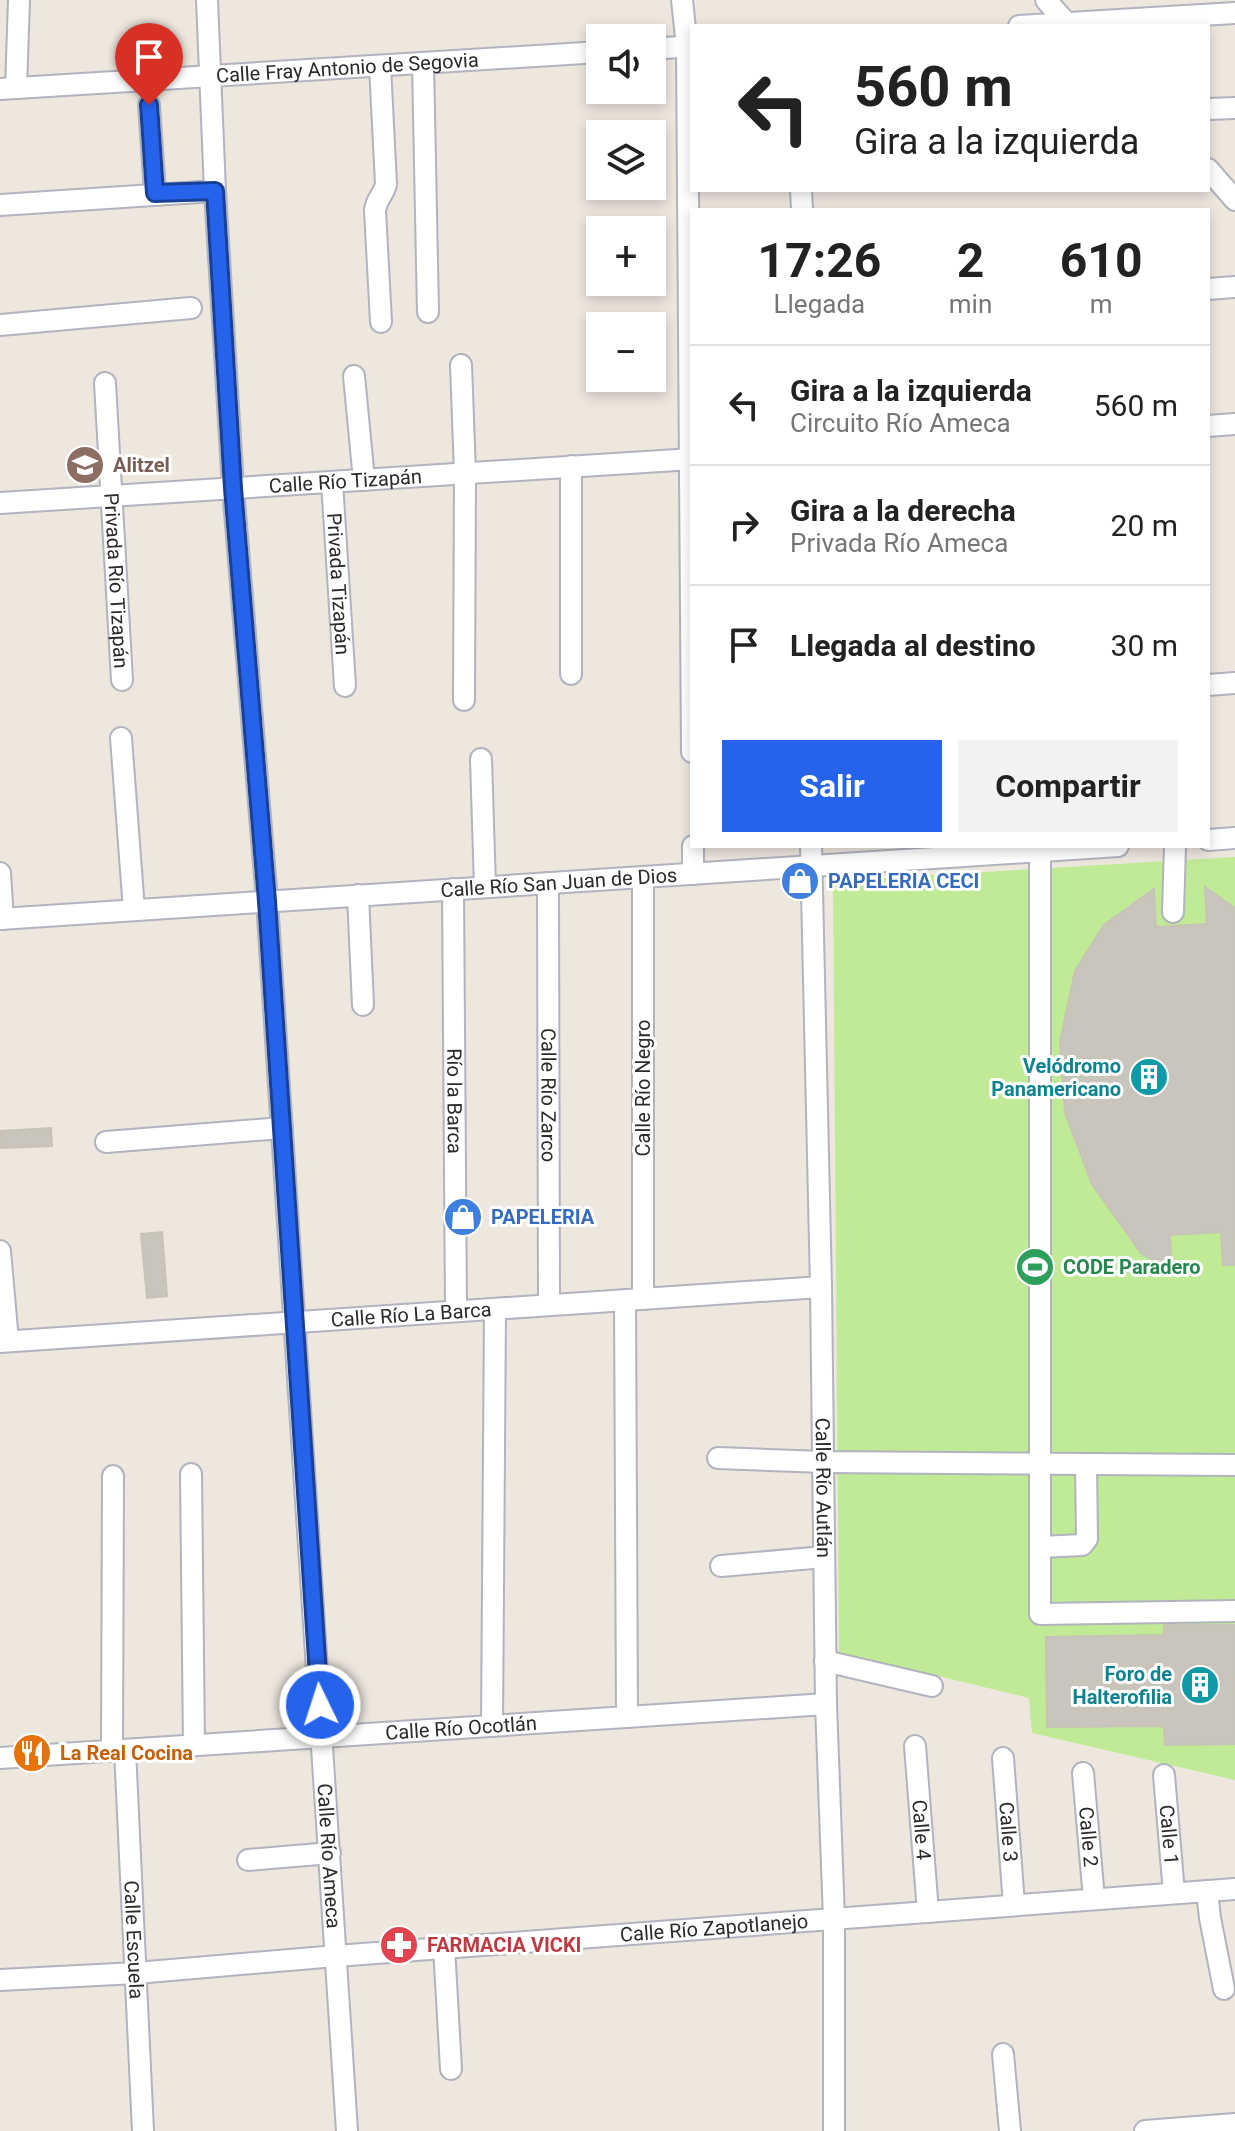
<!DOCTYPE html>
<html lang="es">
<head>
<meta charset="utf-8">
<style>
  :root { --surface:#fff; --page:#f2f2f2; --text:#222; --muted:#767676; --line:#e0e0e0; --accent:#2563eb }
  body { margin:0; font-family:Roboto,sans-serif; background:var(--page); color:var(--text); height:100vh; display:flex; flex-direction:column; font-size:30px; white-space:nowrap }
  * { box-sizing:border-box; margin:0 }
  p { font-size:26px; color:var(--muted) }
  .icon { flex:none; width:44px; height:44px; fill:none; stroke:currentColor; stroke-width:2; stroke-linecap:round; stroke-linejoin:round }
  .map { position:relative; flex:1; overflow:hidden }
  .drawer { position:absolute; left:690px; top:208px; width:520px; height:640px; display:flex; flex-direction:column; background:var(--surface); border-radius:0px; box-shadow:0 4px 12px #0003 }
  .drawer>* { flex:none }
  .hud { position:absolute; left:690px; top:24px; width:520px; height:168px; border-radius:0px; box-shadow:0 4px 12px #0003; background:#fff; color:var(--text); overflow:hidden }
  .fabs { position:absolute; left:586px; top:24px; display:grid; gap:16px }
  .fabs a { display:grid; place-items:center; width:80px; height:80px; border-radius:0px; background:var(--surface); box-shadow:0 4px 12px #0003; font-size:40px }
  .pin { position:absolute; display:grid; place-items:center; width:68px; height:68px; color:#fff; margin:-82px -34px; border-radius:50% 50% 50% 0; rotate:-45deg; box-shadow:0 0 8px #0007 }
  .pin .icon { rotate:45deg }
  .me { position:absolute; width:88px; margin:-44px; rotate:356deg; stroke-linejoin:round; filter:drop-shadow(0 0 6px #0008) }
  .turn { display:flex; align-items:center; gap:28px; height:168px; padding:0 32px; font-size:36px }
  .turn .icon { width:104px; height:104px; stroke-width:2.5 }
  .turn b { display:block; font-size:56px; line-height:68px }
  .eta { display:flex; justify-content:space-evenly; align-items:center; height:136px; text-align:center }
  .eta b { font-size:48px; font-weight:700; line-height:56px }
  .button { display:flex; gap:16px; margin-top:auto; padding:16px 32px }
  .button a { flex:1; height:92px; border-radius:0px; background:var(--accent); color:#fff; font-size:32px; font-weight:700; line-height:92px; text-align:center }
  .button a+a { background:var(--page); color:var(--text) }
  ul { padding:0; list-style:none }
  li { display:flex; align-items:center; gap:24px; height:120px; padding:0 32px; border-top:2px solid var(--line) }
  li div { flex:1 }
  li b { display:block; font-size:30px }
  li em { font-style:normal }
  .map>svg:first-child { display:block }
  .pitch { fill:#c1ea97 }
  .building { fill:#c9c5bc; stroke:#c8c3b7; stroke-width:2 }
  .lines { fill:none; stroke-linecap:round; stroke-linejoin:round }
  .minor-casing { stroke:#b1b3bf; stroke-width:24 }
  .minor { stroke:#fff; stroke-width:20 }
  .route-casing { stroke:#184099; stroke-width:20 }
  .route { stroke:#2563eb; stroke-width:14 }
  .labels { text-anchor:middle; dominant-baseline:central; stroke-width:6; stroke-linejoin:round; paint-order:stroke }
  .street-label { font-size:20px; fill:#2b2b2b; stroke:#fff }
  .education-label { font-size:20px; font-weight:bold; fill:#785e54; stroke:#fff; text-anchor:start }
  .shop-label { font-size:20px; font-weight:bold; fill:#366cbe; stroke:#fff; text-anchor:start }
  .culture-label { font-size:20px; font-weight:bold; fill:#0d838f; stroke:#fff; text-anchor:end }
  .leisure-label { font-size:20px; font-weight:bold; fill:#27864d; stroke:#fff; text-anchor:start }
  .food-label { font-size:20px; font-weight:bold; fill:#c56008; stroke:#fff; text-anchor:start }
  .health-label { font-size:20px; font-weight:bold; fill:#be3a42; stroke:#fff; text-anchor:start }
</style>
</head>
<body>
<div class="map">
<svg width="1235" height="2131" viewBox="0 0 1235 2131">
  <rect width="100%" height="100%" fill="#ede7de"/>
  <polygon class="pitch" points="1235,857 1235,1780 1032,1733 1029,1698 839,1652 833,881"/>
  <g class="building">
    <polygon points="1205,887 1235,908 1235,1265 1223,1265 1221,1232 1170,1235 1172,1271 1141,1253 1092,1184 1065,1113 1060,1042 1075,971 1104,925 1154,889 1156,927 1207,924"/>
    <polygon points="51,1128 52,1146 1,1148 1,1131"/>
    <polygon points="162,1232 167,1296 147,1298 141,1234"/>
    <polygon points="1164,1625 1235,1625 1235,1744 1165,1745 1164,1726 1047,1727 1046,1637 1164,1635"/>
  </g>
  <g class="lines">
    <defs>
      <g id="minor">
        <path id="s1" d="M207,0L215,191L233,488L267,901L347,2131"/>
        <polyline points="682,0 687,47 692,752"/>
        <polyline points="1046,0 1069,26"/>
        <polyline points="1019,26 1235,13"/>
        <polyline points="652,49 692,46"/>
        <polyline points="423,63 428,312"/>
        <path d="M380,66L386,184C384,195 377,197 375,210L381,322"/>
        <polyline points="16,88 19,0"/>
        <path id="s2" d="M0,89L600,52"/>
        <polyline points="149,105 155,193"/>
        <polyline points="1208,109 1235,108"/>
        <polyline points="1208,169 1235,200"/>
        <polyline points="801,190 802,210"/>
        <polyline points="0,205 215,191"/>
        <polyline points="1208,289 1235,287"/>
        <polyline points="0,325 191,308"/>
        <polyline points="461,365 465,473 464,700"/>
        <polyline points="354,376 364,480"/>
        <path id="s3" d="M105,383L122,680"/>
        <polyline points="1208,426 1235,424"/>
        <polyline points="571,466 571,674"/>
        <path id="s4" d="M332,482L345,686"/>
        <path id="s5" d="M0,503L692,459"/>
        <polyline points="1208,685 1235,683"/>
        <polyline points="121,738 134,910"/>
        <polyline points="481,759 485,887"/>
        <polyline points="1208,840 1235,838"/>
        <polyline points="693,846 693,874"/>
        <path id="s6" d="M811,846L821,1287L826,1704L834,1919V2131"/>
        <polyline points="1040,851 1040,1614 1235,1611"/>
        <polyline points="0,873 3,919"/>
        <path id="s7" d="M548,883L549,1305"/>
        <path id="s8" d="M453,889L456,1311"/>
        <polyline points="358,895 363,1005"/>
        <polyline points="1173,912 1175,846"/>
        <path id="s9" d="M0,919L1118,846"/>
        <polyline points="106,1142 282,1128"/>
        <polyline points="0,1251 8,1341"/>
        <polyline points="643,1299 643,877"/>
        <polyline points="625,1300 627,1717"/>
        <path id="s10" d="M0,1342L821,1287"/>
        <polyline points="718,1458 823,1462 1235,1465"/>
        <polyline points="191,1474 194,1745"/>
        <polyline points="1040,1547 1082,1545 1087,1539 1086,1464"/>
        <polyline points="721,1566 824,1557"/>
        <polyline points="825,1661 932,1686"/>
        <polyline points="492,1726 495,1309"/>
        <path id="s11" d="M915,1746L928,1912"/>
        <polyline points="112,1750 113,1476"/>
        <path id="s12" d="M125,1750L143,2131"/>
        <path id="s13" d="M0,1758L826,1704"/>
        <path id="s14" d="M1003,1758L1014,1905"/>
        <path id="s15" d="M1083,1773L1094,1899"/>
        <path id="s16" d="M1164,1775L1174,1893"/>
        <polyline points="248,1860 330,1853"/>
        <polyline points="1207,1891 1210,1918 1224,1989"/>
        <polyline points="444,1947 451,2069"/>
        <path id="s17" d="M0,1980L136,1973L336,1956L1235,1889"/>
        <polyline points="1003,2054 1010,2131"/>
        <polyline points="1145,2131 1235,2124"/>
      </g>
    </defs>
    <use href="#minor" class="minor-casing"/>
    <use href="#minor" class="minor"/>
  </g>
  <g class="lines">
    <defs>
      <polyline id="route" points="149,105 155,193 215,191 233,488 267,901 320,1705"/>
    </defs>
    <use href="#route" class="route-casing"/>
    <use href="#route" class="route"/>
  </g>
  <defs>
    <symbol id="school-disc" viewBox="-11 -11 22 22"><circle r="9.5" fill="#8d6e63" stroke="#fff"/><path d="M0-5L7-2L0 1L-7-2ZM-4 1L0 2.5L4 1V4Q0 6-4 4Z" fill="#fff"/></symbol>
    <symbol id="shop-disc" viewBox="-11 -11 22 22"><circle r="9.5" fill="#3f7fe0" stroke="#fff"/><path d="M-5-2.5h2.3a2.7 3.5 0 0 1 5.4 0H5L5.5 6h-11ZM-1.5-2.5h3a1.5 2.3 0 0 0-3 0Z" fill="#fff"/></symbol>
    <symbol id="building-disc" viewBox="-11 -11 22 22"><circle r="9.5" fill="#0f9aa8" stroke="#fff"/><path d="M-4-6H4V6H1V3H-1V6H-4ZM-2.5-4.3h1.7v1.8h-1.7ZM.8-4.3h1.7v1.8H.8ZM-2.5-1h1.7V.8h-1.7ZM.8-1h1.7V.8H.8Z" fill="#fff"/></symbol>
    <symbol id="stadium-disc" viewBox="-11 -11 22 22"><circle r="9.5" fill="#2e9e5b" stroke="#fff"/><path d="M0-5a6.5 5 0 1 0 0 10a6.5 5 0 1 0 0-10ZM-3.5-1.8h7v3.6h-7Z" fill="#fff"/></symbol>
    <symbol id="restaurant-disc" viewBox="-11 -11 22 22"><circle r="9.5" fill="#e8710a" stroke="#fff"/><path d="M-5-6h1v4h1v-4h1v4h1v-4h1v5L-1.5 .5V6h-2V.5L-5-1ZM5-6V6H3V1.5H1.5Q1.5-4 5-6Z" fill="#fff"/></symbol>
    <symbol id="pharmacy-disc" viewBox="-11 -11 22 22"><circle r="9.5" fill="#e0444e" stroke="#fff"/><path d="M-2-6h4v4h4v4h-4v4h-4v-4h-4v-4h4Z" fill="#fff"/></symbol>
  </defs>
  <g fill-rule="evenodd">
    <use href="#school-disc" x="63" y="443" width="44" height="44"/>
    <use href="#shop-disc" x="778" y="859" width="44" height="44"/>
    <use href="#building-disc" x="1127" y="1055" width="44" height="44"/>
    <use href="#shop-disc" x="441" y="1195" width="44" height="44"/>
    <use href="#stadium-disc" x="1013" y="1245" width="44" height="44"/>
    <use href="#building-disc" x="1178" y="1663" width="44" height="44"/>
    <use href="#restaurant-disc" x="10" y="1731" width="44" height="44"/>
    <use href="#pharmacy-disc" x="377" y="1923" width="44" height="44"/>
  </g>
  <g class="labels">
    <g class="street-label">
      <text stroke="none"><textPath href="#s2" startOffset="348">Calle Fray Antonio de Segovia</textPath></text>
      <text stroke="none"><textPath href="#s5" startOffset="346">Calle Río Tizapán</textPath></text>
      <text stroke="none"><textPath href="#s3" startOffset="198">Privada Río Tizapán</textPath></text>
      <text stroke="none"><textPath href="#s4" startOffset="102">Privada Tizapán</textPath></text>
      <text stroke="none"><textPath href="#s9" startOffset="560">Calle Río San Juan de Dios</textPath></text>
      <text transform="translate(643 1088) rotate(-90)">Calle Río Negro</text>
      <text stroke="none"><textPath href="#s7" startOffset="212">Calle Río Zarco</textPath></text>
      <text stroke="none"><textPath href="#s8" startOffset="212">Río la Barca</textPath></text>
      <text stroke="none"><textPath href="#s10" startOffset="412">Calle Río La Barca</textPath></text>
      <text stroke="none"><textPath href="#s6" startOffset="642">Calle Río Autlán</textPath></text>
      <text stroke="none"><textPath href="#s13" startOffset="462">Calle Río Ocotlán</textPath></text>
      <text stroke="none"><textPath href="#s11" startOffset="84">Calle 4</textPath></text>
      <text stroke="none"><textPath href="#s14" startOffset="74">Calle 3</textPath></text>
      <text stroke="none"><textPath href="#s16" startOffset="60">Calle 1</textPath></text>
      <text stroke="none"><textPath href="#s15" startOffset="64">Calle 2</textPath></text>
      <text stroke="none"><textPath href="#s1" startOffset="1860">Calle Río Ameca</textPath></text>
      <text stroke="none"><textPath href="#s17" startOffset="716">Calle Río Zapotlanejo</textPath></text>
      <text stroke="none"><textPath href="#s12" startOffset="190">Calle Escuela</textPath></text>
    </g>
    <g class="education-label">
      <text x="113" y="465">Alitzel</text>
    </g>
    <g class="shop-label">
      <text x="828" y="881">PAPELERIA CECI</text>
      <text x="491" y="1217">PAPELERIA</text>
    </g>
    <g class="culture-label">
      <text x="1121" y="1066">Velódromo<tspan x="1121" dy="23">Panamericano</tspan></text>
      <text x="1172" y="1674">Foro de<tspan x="1172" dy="23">Halterofilia</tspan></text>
    </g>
    <g class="leisure-label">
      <text x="1063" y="1267">CODE Paradero</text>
    </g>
    <g class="food-label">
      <text x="60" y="1753">La Real Cocina</text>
    </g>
    <g class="health-label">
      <text x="427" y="1945">FARMACIA VICKI</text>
    </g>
  </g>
</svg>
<div class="fabs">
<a><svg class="icon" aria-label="sound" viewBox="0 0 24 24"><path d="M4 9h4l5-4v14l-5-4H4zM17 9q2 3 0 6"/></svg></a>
<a><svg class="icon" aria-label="layers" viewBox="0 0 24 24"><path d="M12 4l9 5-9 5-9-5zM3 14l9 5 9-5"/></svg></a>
<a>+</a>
<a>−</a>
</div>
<div class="pin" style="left:149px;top:105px;background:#d93025"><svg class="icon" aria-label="arrive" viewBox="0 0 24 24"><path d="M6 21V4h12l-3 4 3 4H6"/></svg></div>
<svg class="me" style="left:320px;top:1705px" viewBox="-20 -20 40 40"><circle r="17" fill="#2563eb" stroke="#fff" stroke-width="3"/><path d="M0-11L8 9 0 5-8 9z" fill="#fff"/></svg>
<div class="hud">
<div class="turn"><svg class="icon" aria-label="left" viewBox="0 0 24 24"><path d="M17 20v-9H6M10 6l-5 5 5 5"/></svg><div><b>560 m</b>Gira a la izquierda</div></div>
</div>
<section class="drawer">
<div class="eta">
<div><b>17:26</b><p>Llegada</p></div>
<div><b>2</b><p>min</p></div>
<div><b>610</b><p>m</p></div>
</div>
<ul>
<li><svg class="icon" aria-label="left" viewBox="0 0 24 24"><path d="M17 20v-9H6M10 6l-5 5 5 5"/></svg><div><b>Gira a la izquierda</b><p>Circuito Río Ameca</p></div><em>560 m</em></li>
<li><svg class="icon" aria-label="right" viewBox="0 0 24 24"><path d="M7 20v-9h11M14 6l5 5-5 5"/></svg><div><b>Gira a la derecha</b><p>Privada Río Ameca</p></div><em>20 m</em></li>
<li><svg class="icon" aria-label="arrive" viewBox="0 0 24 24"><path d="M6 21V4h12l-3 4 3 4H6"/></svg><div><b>Llegada al destino</b></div><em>30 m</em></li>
</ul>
<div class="button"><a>Salir</a><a>Compartir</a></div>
</section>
</div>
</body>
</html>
